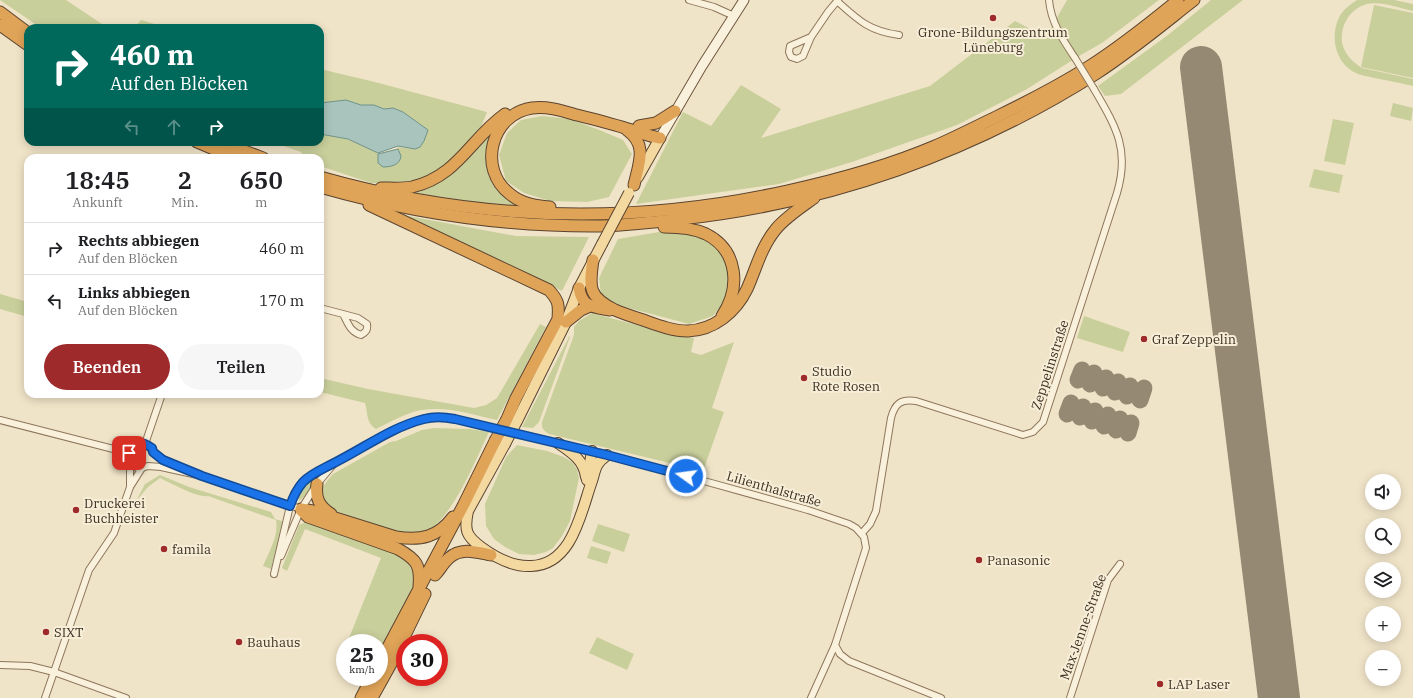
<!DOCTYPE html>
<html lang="de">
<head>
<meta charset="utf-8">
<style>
  :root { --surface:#fff; --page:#f6f6f6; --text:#202124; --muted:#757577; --line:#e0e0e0; --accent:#9e2a2b }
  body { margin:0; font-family:"IBM Plex Serif",serif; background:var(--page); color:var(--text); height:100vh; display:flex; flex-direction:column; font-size:15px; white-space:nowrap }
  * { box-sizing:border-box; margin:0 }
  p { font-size:13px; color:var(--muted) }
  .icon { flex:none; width:22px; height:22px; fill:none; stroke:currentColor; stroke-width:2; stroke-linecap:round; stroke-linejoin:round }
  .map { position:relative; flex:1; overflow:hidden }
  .sheet { position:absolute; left:24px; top:154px; width:300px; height:244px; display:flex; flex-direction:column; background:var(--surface); border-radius:12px; box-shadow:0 2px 10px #0003 }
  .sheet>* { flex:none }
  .hud { position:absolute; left:24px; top:24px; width:300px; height:122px; border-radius:12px; box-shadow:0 2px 10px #0003; background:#00695c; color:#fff; overflow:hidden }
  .buttons { position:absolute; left:1365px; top:474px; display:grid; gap:8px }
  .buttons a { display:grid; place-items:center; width:36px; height:36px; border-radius:50%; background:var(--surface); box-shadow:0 2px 10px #0003; font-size:20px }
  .speed { position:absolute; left:336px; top:634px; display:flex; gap:8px; font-size:20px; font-weight:700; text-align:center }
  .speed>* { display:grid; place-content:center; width:52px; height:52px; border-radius:50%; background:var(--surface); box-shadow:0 2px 10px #0003; line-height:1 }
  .speed small { font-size:10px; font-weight:400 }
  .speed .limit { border:6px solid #d22; background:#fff; color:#111 }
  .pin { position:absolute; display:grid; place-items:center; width:34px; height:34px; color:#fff; margin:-17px; border-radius:8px; box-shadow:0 2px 6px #0006 }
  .me { position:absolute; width:44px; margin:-22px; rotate:284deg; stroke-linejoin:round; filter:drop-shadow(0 0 3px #0008) }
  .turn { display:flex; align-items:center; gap:14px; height:84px; padding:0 20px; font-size:18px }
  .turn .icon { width:52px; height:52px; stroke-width:2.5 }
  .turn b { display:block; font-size:28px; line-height:34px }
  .lanes { display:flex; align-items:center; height:38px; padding:0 20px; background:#0003; justify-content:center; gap:20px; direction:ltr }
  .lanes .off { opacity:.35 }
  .eta { display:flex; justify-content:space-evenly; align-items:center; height:68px; text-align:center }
  .eta b { font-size:24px; font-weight:600; line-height:28px }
  .cta { display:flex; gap:8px; margin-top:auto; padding:8px 20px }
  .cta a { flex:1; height:46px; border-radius:24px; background:var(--accent); color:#fff; font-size:16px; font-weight:600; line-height:46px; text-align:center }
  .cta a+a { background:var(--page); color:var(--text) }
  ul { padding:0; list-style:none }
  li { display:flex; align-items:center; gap:12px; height:52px; padding:0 20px; border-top:1px solid var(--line) }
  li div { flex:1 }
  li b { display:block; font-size:15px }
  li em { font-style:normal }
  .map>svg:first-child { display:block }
  .green { fill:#c9cf9b }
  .water { fill:#a9c4bc; stroke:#6f938a }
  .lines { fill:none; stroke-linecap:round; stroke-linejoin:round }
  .taxiway { stroke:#968974; stroke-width:17 }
  .runway { stroke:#968974; stroke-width:42 }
  .street-casing { stroke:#8d765c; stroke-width:8 }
  .secondary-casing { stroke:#6f573f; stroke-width:11 }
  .primary-casing { stroke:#5b4430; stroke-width:12 }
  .highway-casing { stroke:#5b4430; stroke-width:13 }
  .street { stroke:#faf1dc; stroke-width:6 }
  .secondary { stroke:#faf1dc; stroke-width:9 }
  .primary { stroke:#f3d9a0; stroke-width:10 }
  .highway { stroke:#e0a458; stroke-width:11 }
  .street-bridge-casing { stroke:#8d765c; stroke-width:8; stroke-linecap:butt }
  .primary-bridge-casing { stroke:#5b4430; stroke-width:12; stroke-linecap:butt }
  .highway-bridge-casing { stroke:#5b4430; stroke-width:13; stroke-linecap:butt }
  .street-bridge { stroke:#faf1dc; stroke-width:6 }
  .primary-bridge { stroke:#f3d9a0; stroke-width:10 }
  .highway-bridge { stroke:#e0a458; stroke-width:11 }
  .route-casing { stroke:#114b97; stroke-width:10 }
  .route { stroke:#1a73e8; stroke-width:7 }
  .poi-dot { fill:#9e2a2b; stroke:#f7eed8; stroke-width:1.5 }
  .labels { text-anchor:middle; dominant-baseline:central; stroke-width:4; stroke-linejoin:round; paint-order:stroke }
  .poi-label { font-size:13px; fill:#3d2e20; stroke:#f7eed8; text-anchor:start }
  .street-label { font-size:13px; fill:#3d2e20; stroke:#f7eed8 }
</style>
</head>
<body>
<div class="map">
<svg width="1413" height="698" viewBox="0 0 1413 698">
  <rect width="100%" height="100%" fill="#f0e4c8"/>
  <g class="green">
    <polygon points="0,0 66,0 108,28 41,28"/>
    <polygon points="1067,0 1159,0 1102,43 1079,56 1027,89 957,125 852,162 779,184 636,204 683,112 711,126 741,85 781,109 761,138 930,86 1015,21 1046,37"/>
    <polygon points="1211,0 1243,0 1121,94 1105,96 1098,86 1168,35"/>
    <path d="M1357,0H1394L1413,4V11C1399,8 1381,1 1367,4C1347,9 1336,33 1345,51C1349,59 1356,64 1362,68L1413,79V86C1400,83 1387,80 1374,78C1368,76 1361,76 1356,73C1334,63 1329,33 1341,14C1345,8 1351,4 1357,0Z"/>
    <polygon points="1374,5 1413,13 1413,78 1361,67"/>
    <polygon points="141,20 168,28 134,28"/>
    <path d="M320,69L375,82L487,112L481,127L464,148L435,174L409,184L371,183L320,166V158H305L301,152L272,142H320V134L348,139L378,153V163L390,167C401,161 402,159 397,147L415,149L428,130L403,112L393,108L384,109L374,105H361L346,100L320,103Z"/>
    <polygon points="1393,103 1413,108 1411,121 1390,116"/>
    <polygon points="542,116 570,119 602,131 623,140 632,154 609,197 587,202 550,201 524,193 506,181 499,155 507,133 521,120"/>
    <polygon points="1333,119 1354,123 1345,165 1324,161"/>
    <path d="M490,132C485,154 482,178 502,194C508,198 515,202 521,206L483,203L406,192L438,183L457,170Z"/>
    <polygon points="1314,169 1343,175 1339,193 1309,187"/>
    <polygon points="403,215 516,236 589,237 562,291"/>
    <polygon points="659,232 694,235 711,243 722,254 730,271 728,289 723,303 713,316 689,324 621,306 601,295 599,278 618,239"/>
    <polygon points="0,294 28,302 28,317 0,309"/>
    <path d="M592,313L674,335L694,338L691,352L701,355L734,342L712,408L724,412L703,471L549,434C544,431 541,428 542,422L574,335V327L579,321Z"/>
    <polygon points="1084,316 1130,332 1123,352 1077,338"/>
    <path d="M540,324L546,327L497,420C469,414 441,404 413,412C401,416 388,423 376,429C366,423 368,413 365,403L320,392V378L368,389L474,408L486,405L497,398Z"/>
    <polygon points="570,337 539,422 533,428 522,427 568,339 569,336"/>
    <path d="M434,428L470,429L489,432C476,458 449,530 418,534C396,537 352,517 330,509C316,496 321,487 333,474L390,442L396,441L422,430Z"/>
    <polygon points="517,445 547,451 564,457 572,462 577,469 579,478 570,521 562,536 553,548 546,552 534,555 519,554 505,547 494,539 486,526 485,504 506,457"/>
    <path d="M328,468C322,475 304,499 299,501C296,488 318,474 328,468Z"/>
    <path d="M160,475L189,487L271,512L275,519L285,522L271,569L263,566C269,552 279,535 276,520L208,496C197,498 171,483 160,478L148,487L136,501L145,484Z"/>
    <polygon points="306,522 317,523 393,553 409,564 417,581 379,653 379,643 347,643 381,558 305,529 287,571 282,568 299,525"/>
    <polygon points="598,524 630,534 624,552 592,541"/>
    <polygon points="591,546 611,552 607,564 587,558"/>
    <polygon points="597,637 634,654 627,670 589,653"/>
  </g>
  <g class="water">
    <polygon points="346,100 361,105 374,105 384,109 393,108 403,112 428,130 424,141 420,147 415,149 398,146 378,153 348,139 320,134 320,103"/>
    <path d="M398,149L401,156C400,165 391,167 383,167L378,163V154Z"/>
  </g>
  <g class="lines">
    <g class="taxiway">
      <polyline points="1078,380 1082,370"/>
      <polyline points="1090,384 1094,373"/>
      <polyline points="1103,388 1106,378"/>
      <polyline points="1115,392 1118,382"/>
      <polyline points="1127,396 1130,386"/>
      <polyline points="1140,400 1144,388"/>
      <polyline points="1067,414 1071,403"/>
      <polyline points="1080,417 1083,407"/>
      <polyline points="1092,421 1095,411"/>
      <polyline points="1104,426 1108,415"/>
      <polyline points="1116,430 1120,419"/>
      <polyline points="1128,433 1131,423"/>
    </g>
    <polyline class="runway" points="1201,67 1279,698"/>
    <defs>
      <g id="street">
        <polyline points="689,0 714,7 734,16"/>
        <path d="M1049,0C1051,23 1063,40 1075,58"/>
        <path d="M837,1C858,20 869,31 899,35"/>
        <polyline points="811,37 790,46 789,52 791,57 797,59 803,56 811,37 828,12 838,0"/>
        <path d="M320,308L343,314C348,323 350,332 361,335C366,332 368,330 367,324L358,318L343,314"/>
        <polyline points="0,420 129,453"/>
        <polyline points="145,444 162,394"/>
        <polyline points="130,462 130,487 142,468"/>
        <polyline points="202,476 163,459 153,452 149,445 141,443 133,446 129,453 130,462 137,468 142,468 148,466 161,467 202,476 301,509"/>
        <path d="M862,533L870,524L876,511L891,418C895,403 901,399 916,401L1023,435L1033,432L1043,422L1117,193C1130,149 1116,127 1094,89"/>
        <polyline points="281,556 301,509 317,484 333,465"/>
        <polyline points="274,574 290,506 294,494 303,482 314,473 334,463 373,441 411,423 425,418 440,417 455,419 607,455 686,476 808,510 849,524 856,528 864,537 866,548 835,645 840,654 849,661 941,698"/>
        <polyline points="0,665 30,666 54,672 126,698"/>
        <polyline points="45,698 89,570 114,533 130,487"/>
        <polyline points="811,698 835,645"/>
        <polyline points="1070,698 1108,580 1120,564"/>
      </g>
      <polyline id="secondary" points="660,138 702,66 744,0"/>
      <g id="primary">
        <polyline points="638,177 660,138"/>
        <polyline points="517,421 566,322 579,288 602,244"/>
        <path d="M558,443C571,452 584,460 586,477"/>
        <path d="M505,444L468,511C464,530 466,536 481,547C496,558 513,567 531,566C573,565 581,511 592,481C594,475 595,468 598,464C600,460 604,458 607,455"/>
        <polyline points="587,480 592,451"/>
      </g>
      <g id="highway">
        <polyline points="0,12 28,33"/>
        <polyline points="0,25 28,45"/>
        <polyline points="639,126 656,123 675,111"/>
        <path d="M627,130C648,145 639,163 634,185"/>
        <polyline points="197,142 235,158"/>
        <polyline points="221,142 263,158"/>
        <path d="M320,177C475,221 630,226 787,191C837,180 888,166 935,146C956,137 977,126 998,116C1029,101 1060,85 1090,66C1121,46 1150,23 1178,0"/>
        <path d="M320,187C411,213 506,227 602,226C628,225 655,222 681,219C829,203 971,153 1097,73C1131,51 1162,25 1194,0"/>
        <path d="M381,188C391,188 402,189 412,187C458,176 470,139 505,114"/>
        <path d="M369,205L549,290C559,301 559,305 558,319L516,398L507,419"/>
        <path d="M550,207C536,206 522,204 510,194C477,169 491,114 532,108C548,106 563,111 577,115C593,119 609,123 625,128C636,131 648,136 660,138"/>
        <path d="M664,227C678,227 693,228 706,234C738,250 741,288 722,316"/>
        <path d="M593,260C589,287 588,297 615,310C624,314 634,317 643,320C657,325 672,331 688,331C714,330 736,312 747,289C756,269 761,247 776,229C786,217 800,208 814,198"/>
        <path d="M579,288C582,308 594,307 610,310"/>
        <polyline points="566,322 581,310 590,306"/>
        <path d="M317,484C315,498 319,506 331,514"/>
        <path d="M301,509L313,511L396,537C421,541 438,537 453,517"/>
        <path d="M301,510L308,517L398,549C416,559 421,565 419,586"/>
        <path d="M435,575C440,570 443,563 449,558C461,547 476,552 491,555"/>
        <polyline points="379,664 463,506 495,441"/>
        <polyline points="361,698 372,677"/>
        <polyline points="372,698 393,660 425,594"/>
      </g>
    </defs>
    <use href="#street" class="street-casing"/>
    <use href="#secondary" class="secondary-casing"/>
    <use href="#primary" class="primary-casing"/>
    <use href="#highway" class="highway-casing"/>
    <use href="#street" class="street"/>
    <use href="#secondary" class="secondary"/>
    <use href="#primary" class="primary"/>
    <use href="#highway" class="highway"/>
    <defs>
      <polyline id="street-bridge" points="1075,58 1094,89"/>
      <g id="primary-bridge">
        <polyline points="602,244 629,193"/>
        <polyline points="505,444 517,421"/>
      </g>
      <polyline id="highway-bridge" points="495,441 507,419"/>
    </defs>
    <use href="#street-bridge" class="street-bridge-casing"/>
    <use href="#primary-bridge" class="primary-bridge-casing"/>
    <use href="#highway-bridge" class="highway-bridge-casing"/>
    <use href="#street-bridge" class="street-bridge"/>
    <use href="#primary-bridge" class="primary-bridge"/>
    <use href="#highway-bridge" class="highway-bridge"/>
  </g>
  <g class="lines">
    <defs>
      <path id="route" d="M129,453L133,446L141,443L145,444L152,448L153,452L163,460L202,476L290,506C293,497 297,489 303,482C312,473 323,469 334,463C364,448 392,427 424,419C435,416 445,417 455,419L607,455L686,476"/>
    </defs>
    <use href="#route" class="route-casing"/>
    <use href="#route" class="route"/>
  </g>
  <g class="poi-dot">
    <circle cx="993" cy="18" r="4"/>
    <circle cx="1144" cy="339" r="4"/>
    <circle cx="804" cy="378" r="4"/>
    <circle cx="76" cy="510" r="4"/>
    <circle cx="164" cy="549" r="4"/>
    <circle cx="979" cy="560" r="4"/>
    <circle cx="46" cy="632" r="4"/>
    <circle cx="239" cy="642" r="4"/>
    <circle cx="1160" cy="684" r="4"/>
  </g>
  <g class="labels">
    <g class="poi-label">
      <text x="993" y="32" text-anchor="middle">Grone-Bildungszentrum<tspan x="993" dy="15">Lüneburg</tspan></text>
      <text x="1152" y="339">Graf Zeppelin</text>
      <text x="812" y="371">Studio<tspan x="812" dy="15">Rote Rosen</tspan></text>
      <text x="84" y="503">Druckerei<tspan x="84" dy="15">Buchheister</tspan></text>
      <text x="172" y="549">famila</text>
      <text x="987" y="560">Panasonic</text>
      <text x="54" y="632">SIXT</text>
      <text x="247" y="642">Bauhaus</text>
      <text x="1168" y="684">LAP Laser</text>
    </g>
    <g class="street-label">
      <text transform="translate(1050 365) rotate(-72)">Zeppelinstraße</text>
      <text transform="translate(774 489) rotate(16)">Lilienthalstraße</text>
      <text transform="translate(1083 627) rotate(-70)">Max-Jenne-Straße</text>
    </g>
  </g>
</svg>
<div class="buttons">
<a><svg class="icon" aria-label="sound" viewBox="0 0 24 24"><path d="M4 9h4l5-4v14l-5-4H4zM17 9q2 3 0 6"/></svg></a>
<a><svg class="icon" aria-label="search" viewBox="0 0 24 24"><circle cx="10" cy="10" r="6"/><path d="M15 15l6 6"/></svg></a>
<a><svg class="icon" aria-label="layers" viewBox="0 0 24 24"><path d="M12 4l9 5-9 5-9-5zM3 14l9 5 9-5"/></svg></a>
<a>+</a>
<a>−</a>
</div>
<div class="speed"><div>25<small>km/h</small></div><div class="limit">30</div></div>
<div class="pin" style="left:129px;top:453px;background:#d93025"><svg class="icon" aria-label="arrive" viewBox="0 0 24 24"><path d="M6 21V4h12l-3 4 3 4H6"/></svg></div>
<svg class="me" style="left:686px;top:476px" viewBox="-20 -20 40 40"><circle r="17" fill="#1a73e8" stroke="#fff" stroke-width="3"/><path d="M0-11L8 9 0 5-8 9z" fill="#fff"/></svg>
<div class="hud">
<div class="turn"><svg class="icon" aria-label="right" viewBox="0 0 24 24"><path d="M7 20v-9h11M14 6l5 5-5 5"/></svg><div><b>460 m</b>Auf den Blöcken</div></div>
<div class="lanes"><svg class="icon off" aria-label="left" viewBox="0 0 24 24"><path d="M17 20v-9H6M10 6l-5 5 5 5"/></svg><svg class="icon off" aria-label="ahead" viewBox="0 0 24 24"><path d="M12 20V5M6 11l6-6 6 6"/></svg><svg class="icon" aria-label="right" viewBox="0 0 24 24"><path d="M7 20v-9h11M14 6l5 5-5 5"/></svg></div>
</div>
<section class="sheet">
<div class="eta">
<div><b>18:45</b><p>Ankunft</p></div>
<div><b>2</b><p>Min.</p></div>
<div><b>650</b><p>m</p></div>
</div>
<ul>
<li><svg class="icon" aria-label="right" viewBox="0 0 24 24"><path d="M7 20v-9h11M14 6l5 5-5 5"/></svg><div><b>Rechts abbiegen</b><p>Auf den Blöcken</p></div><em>460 m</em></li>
<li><svg class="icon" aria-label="left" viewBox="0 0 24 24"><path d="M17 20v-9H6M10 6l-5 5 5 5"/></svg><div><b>Links abbiegen</b><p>Auf den Blöcken</p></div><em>170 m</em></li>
</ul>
<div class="cta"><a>Beenden</a><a>Teilen</a></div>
</section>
</div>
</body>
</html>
